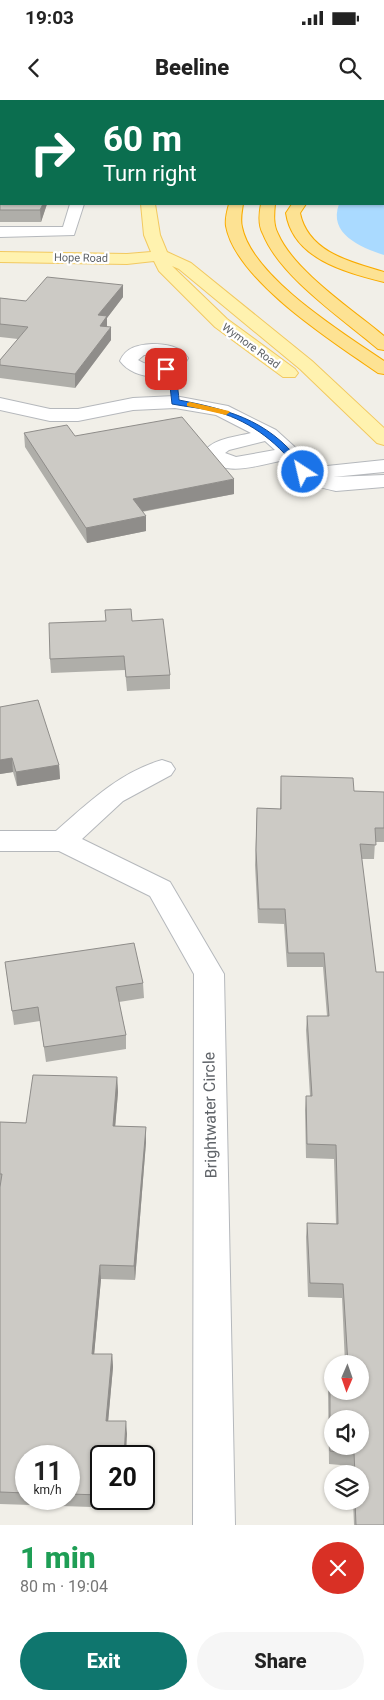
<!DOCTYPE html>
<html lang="en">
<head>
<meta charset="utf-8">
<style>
  :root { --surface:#fff; --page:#f6f6f6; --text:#222; --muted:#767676; --accent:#0f766e }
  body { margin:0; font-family:Roboto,sans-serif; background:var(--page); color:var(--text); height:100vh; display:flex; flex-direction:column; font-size:19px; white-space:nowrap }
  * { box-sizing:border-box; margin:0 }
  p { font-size:16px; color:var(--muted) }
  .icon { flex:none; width:28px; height:28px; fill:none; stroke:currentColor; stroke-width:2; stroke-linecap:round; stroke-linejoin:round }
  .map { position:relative; height:1425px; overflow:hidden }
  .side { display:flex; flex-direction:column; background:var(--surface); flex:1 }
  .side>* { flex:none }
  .banner { position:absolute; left:0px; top:0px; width:385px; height:105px; box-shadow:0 1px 4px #0004; background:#0b6e4f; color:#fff; overflow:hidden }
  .needle { width:32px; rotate:182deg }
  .fabs { position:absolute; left:324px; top:1255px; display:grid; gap:10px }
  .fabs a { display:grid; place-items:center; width:45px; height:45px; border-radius:50%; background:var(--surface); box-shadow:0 1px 4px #0004; font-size:25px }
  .speed { position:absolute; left:15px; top:1345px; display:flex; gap:10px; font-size:25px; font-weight:700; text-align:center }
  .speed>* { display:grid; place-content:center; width:65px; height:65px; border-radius:50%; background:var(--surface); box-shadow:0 1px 4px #0004; line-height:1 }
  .speed small { font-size:12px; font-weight:400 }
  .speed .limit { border:2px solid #111; border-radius:8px; background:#fff; color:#111 }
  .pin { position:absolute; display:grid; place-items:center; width:42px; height:42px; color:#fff; margin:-21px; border-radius:10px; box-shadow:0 2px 8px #0006 }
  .me { position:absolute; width:55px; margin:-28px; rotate:325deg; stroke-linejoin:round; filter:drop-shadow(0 0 4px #0008) }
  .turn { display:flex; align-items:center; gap:18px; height:105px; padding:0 20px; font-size:22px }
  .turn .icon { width:65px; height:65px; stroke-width:2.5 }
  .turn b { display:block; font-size:35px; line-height:42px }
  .round { display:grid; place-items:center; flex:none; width:52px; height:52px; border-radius:26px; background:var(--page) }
  .overview { display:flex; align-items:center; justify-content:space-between; height:85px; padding:0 20px }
  h1 { font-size:30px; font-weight:800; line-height:38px; color:#1e9e55 }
  .primary-button { display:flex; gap:10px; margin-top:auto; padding:10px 20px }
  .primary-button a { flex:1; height:58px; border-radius:30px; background:var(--accent); color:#fff; font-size:20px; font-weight:800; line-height:58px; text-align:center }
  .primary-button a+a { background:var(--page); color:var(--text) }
  .status { display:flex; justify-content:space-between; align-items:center; height:35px; padding:0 25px; background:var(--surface); direction:ltr }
  .status svg { height:14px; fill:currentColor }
  header { display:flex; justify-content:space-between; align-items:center; height:65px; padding:0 20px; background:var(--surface); font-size:22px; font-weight:800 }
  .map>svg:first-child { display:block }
  .water { fill:#aadaff }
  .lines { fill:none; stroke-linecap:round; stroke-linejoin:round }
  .minor-casing { stroke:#b5b8bc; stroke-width:2 }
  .major-casing { stroke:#f2c960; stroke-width:2 }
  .highway-casing { stroke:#f9ab00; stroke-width:2 }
  .minor { fill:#fff; fill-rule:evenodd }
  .major { fill:#fff2af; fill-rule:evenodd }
  .highway { fill:#fde293; fill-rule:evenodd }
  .highway-bridge-casing { stroke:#f9ab00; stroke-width:15; stroke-linecap:butt }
  .highway-bridge { stroke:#fde293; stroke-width:14 }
  .wall { fill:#afaea9; fill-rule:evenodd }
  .shaded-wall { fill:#8f8d8a }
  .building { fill:#cccac5; stroke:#8f8d8a; fill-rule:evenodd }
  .route { fill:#1a73e8; stroke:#114b97 }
  .slow { fill:#f59e0b }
  .labels { text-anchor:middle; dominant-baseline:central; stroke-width:4.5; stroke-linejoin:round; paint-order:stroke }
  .far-street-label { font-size:11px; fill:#5f6368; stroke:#fff }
  .near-street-label { font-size:16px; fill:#5f6368; stroke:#fff }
</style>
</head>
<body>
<div class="status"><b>19:03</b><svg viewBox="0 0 49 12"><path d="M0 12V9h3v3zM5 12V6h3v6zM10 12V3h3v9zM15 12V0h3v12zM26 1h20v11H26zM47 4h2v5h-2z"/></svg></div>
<header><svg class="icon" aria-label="back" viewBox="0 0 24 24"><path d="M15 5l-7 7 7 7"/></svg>Beeline<svg class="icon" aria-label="search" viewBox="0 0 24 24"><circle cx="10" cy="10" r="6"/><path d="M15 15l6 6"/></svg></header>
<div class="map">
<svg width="384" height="1425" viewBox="0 0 384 1425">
  <rect width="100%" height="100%" fill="#f1efe8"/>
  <path class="water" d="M384,82V155C360,147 328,134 339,104H384Z"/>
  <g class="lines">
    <defs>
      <g id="minor">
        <polygon points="70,104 84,104 74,135 0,137 0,127 63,127"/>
        <path d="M152,244C166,244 180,246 188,258C177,282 135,282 120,261C126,247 138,245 152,244ZM159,254L170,258L169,261C159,268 148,266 138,260L144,255Z"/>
        <path d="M175,296L228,306L276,330L297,349L310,368L315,370L327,366L384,360V372L333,377L384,375V387L336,391C310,385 300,383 285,360C258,365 221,380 203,353C213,338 235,337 251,333L216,315L175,308L133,310L78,321H50L0,310V298L50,309H78L133,298ZM265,341L275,350L236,357L225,353L229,350Z"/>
        <path d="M162,660L171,663L175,669L171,675L123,701L82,739L170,782L224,874L235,1425H193L194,874L150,796L59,751H0V731H56C88,703 120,672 162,660Z"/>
      </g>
      <polygon id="major" points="141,104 155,104 160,135 167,152 191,163 312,261 384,328 384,345 377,343 300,269 179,169 172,166 227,219 295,269 298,273 295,277 283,277 215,227 159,171 154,161 127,164 0,162 0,152 127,154 151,152 144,135"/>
      <g id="highway">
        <polygon points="49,0 85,0 85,1 50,1"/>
        <rect x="0" y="20" width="1" height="8"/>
        <path d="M229,104H243C242,111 240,119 242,127C252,177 343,233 384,261V274L378,273C335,243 236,181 226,126C225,119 227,111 229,104Z"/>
        <path d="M261,104H275C274,114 273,125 278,134C294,171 353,210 384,236V250L378,249C343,219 280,177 263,134C258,125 259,114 261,104Z"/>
        <path d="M292,104H306L300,113C308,152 350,162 384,172V182C345,172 293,159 286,113Z"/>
      </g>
    </defs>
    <use href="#minor" class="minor-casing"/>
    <use href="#major" class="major-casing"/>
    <use href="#highway" class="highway-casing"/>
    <use href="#minor" class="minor"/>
    <use href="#major" class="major"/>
    <use href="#highway" class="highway"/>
    <defs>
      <polyline id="highway-bridge" points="143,0 170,1"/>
    </defs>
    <use href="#highway-bridge" class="highway-bridge-casing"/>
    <use href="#highway-bridge" class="highway-bridge"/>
  </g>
  <g class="wall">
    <polygon points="0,28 1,28 1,104 47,104 41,122 0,122"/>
    <polygon points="123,185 123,197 107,218 107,227 111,240 75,288 0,278 0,260 18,239 0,237 0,198 26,201"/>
    <polygon points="24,333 75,336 234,394 142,412 146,431 87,443 25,347"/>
    <polygon points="132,521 170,575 170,589 127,591 125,570 51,573 50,559"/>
    <polygon points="0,607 59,665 60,679 17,686 13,672 0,674"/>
    <polygon points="281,676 354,691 384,692 384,742 375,742 374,759 362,759 384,1425 354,1425 353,1401 360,1401 360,1374 352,1374 352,1366 329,1364 328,1290 330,1276 360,1291 360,1264 345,1264 342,1198 308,1197 306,1137 307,1123 336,1124 334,1059 306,1058 305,1010 306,996 310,996 306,930 307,916 327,916 323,867 287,867 284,824 258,823 255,765 257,708 280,709"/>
    <polygon points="5,862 143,883 144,898 119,902 126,935 126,949 46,962 40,921 14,925"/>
    <path d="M117,977L118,992L115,1026L146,1027V1042L135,1180L101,1179L94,1254H112L113,1267L108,1321L127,1334L101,1356V1399H123L122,1408L0,1404V1022L26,1023ZM26,1356H69V1399H26Z"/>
  </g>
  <g class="shaded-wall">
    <polygon points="43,104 47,104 41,122 40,110"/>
    <polygon points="123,185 123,197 107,218 107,229 100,239 98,215"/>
    <polygon points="111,227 111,240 75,288 75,274"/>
    <polygon points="234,379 234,394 133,413 133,399"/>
    <polygon points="146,416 146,431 87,443 86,428"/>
    <polygon points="12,658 13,672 0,674 0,660"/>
    <polygon points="59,665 60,679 17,686 16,672"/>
    <polygon points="117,977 118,992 114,1041 113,1026"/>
    <polygon points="146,1027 146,1042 135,1180 134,1166"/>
    <polygon points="100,1165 101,1179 93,1267 92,1254"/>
    <polygon points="112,1254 113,1267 107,1334 106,1321"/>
    <polygon points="126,1321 127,1334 126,1356 124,1356"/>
  </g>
  <g class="building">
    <rect x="0" y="28" width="1" height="46"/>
    <polygon points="0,84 1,84 1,104 43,104 40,110 0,110"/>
    <polygon points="47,177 123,185 98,215 107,216 100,226 111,227 75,274 0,265 0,260 28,227 0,224 0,198 26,201"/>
    <polygon points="182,317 234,379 133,399 146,416 86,428 24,333 67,325 75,336"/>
    <polygon points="131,509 132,521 163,519 170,575 126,577 124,556 50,559 49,523 106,521 105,510"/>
    <polygon points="38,600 59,665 16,672 12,658 0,660 0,607"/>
    <path d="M281,676L353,678L354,691L384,692V728H375L376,745L360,744L376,872H384V1425H356L355,1401H360V1374H355L354,1353L330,1351V1276L332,1277V1291H360V1264H348L343,1184L310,1183L307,1123L338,1124L336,1045L307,1044L306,996H312L307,916H329L324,853H288L285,809H259L256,750L257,708L281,709ZM332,1319H360V1346H332Z"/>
    <polygon points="134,843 143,883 116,887 126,935 44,947 38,907 12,911 5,862"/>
    <polygon points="33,975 117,977 113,1026 146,1027 134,1166 100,1165 92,1254 112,1254 106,1321 126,1321 124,1356 101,1356 101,1395 69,1394 69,1356 26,1356 26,1393 0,1392 0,1087 2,1074 0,1074 0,1022 26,1023"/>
  </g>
  <path class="route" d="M166,267C177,273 178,289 179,300C235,311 273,322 308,372L306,373H300C281,345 252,322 218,312C203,308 187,307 172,304L170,286L163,269Z"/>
  <polygon class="slow" points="190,302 229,311 230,312 226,315 187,306 187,303"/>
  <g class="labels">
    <g class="far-street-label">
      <text transform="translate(81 158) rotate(1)">Hope Road</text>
      <text transform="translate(251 246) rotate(36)">Wymore Road</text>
    </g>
    <g class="near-street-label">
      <text transform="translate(210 1015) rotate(-91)">Brightwater Circle</text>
    </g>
  </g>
</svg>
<div class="fabs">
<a><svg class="needle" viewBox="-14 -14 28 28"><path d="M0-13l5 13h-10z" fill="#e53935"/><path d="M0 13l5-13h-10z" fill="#767676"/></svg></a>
<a><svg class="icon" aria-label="sound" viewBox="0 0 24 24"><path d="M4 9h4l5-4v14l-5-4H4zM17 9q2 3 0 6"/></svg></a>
<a><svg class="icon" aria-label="layers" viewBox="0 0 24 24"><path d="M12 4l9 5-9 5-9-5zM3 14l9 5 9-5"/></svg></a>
</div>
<div class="speed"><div>11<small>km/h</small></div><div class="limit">20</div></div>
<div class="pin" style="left:166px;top:269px;background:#d93025"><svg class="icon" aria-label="arrive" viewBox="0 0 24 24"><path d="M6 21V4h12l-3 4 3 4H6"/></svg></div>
<svg class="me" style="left:303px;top:372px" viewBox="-20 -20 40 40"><circle r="17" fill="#1a73e8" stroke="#fff" stroke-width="3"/><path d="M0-11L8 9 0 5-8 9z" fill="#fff"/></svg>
<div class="banner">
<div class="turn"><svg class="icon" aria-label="right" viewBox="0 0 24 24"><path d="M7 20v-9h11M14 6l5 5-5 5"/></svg><div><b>60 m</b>Turn right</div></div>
</div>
</div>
<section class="side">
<div class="overview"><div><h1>1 min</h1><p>80 m · 19:04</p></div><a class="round" style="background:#d93025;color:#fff"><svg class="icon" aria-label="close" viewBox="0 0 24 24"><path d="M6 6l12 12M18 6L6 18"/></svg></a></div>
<div class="primary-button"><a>Exit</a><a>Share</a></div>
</section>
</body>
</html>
